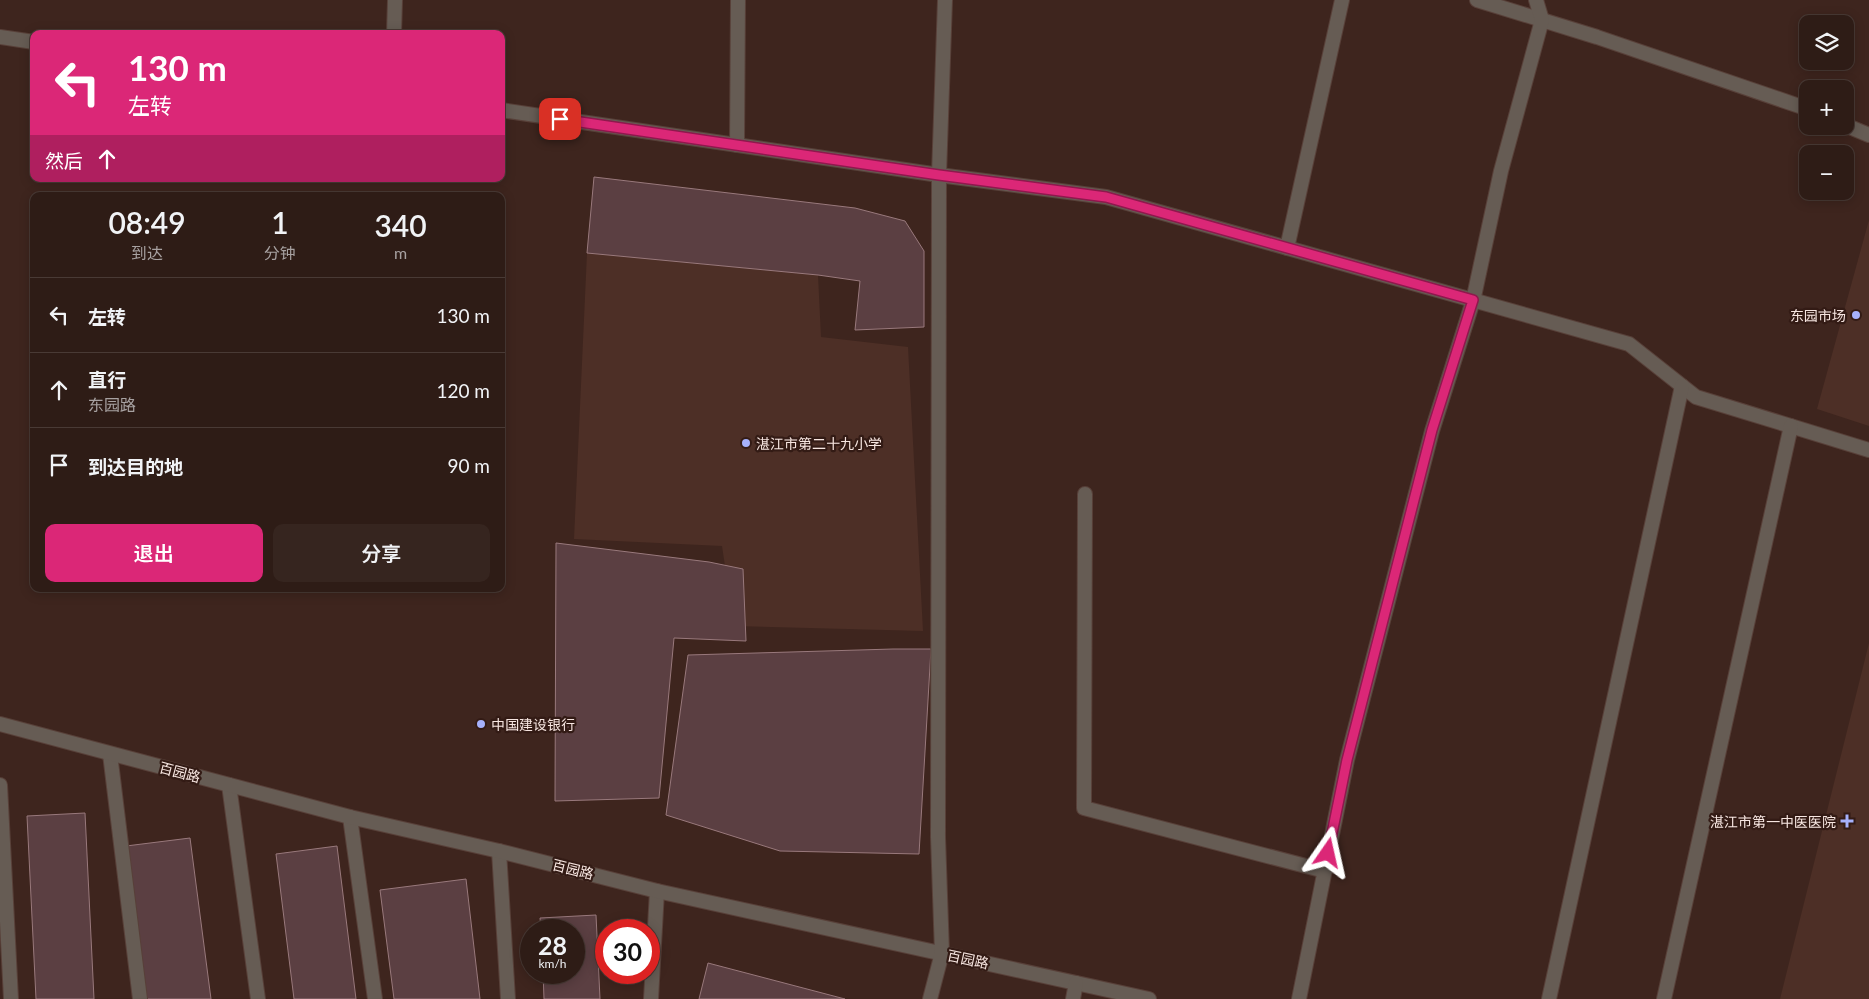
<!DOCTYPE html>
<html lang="zh">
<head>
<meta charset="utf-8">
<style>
  :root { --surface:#2e1c16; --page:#36251f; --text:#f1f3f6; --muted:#a7a1a1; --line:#493a35; --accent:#db2777 }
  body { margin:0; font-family:Lato,"Noto Sans SC",sans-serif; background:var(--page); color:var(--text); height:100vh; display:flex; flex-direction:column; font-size:19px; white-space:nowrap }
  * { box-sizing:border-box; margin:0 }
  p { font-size:16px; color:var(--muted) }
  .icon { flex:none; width:28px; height:28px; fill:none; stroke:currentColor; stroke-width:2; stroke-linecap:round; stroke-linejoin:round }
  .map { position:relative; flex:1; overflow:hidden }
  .panel { position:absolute; left:30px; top:192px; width:475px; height:400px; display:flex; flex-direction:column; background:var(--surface); border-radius:10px; box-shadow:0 2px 12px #0003,0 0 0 1px var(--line) }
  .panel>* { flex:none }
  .banner { position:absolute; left:30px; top:30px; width:475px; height:152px; border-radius:10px; box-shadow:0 2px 12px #0003,0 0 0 1px var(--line); background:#db2777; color:#fff; overflow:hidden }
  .controls { position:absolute; left:1799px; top:15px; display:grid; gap:10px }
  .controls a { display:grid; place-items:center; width:55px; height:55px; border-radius:10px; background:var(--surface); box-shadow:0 2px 12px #0003,0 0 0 1px var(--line); font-size:25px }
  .speed { position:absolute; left:520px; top:919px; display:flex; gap:10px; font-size:25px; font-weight:700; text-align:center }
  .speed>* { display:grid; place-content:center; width:65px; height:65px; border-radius:50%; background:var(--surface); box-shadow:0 2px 12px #0003,0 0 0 1px var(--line); line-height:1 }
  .speed small { font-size:12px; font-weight:400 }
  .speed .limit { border:8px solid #d22; background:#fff; color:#111 }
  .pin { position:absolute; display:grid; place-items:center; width:42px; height:42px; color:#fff; margin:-21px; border-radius:10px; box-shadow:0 2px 8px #0006 }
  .me { position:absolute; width:55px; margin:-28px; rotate:11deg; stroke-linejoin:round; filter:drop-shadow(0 0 4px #0008) }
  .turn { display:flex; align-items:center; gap:18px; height:105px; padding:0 15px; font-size:22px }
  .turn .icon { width:65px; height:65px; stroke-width:2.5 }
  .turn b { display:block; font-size:35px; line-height:42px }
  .then { display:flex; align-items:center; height:48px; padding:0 15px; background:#0003; gap:10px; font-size:19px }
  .eta { display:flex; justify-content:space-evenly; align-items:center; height:85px; text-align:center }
  .eta b { font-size:30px; font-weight:600; line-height:35px }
  .button { display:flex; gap:10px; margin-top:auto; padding:10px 15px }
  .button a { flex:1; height:58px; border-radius:10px; background:var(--accent); color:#fff; font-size:20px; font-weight:600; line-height:58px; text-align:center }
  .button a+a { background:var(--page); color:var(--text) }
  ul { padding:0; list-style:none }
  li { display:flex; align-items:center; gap:15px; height:75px; padding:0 15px; border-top:1px solid var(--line) }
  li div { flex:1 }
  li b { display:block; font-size:19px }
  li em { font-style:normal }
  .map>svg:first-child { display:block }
  .built { fill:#4d2f26 }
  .building { fill:#5b3f42; stroke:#99797c }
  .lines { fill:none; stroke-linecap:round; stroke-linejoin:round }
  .service-casing { stroke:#584039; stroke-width:16 }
  .minor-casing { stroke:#584039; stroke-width:16 }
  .service { stroke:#665c54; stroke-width:14 }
  .minor { stroke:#665c54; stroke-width:14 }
  .route-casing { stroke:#8e194d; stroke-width:12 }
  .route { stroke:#db2777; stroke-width:9 }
  .poi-dot { fill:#a6b1fc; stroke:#331b15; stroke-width:2 }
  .labels { text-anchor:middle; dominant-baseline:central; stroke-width:4.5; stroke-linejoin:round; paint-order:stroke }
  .poi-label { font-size:14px; fill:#f7e6e1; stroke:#331b15; text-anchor:end }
  .street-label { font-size:14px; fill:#f7e6e1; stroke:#331b15 }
</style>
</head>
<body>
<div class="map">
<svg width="1869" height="999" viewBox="0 0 1869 999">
  <rect width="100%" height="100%" fill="#3e251e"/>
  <g class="built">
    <polygon points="1869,220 1869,426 1817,409"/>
    <polygon points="587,253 818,275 821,337 908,347 923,631 734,626 722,546 574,539"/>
    <polygon points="1869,643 1869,999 1780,999"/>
  </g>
  <g class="building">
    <polygon points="594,177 855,208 905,221 924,251 924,327 855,330 860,281 818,275 587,253"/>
    <polygon points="556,543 709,562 743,569 746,641 674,638 659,798 555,801"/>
    <polygon points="893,649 931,649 919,854 780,851 666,815 688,655"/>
    <polygon points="85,813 94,999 36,999 27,816"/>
    <polygon points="190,838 211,999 146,999 126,846"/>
    <polygon points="337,846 356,999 294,999 276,854"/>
    <polygon points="466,879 480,999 394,999 380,890"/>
    <polygon points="596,915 600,999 544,999 543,972 574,972 574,930 541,930 540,918"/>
    <polygon points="708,963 845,999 699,999"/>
  </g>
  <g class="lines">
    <defs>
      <g id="service">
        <polyline points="394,34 395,0"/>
        <polyline points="737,145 738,0"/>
        <polyline points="110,754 140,999"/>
        <polyline points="0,785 11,999"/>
        <polyline points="229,785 258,999"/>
        <polyline points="350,817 375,999"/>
        <polyline points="499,851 508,999"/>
        <polyline points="651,999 657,891"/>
      </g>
      <g id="minor">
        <polyline points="1477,0 1597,37 1808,109"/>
        <polyline points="0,37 34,42"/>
        <polyline points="501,110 939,175 1106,197 1629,344 1696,397 1869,450"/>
        <polyline points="1845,125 1869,135"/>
        <polyline points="1287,248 1342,0"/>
        <polyline points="1085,494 1084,808 1325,871"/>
        <polyline points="0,724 350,817 499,851 657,891 1149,999"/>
        <polyline points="930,999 942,953 938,837 939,175 945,0"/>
        <polyline points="1073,999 1076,983"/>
        <polyline points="1299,999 1347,760 1432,431 1473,301 1501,171 1542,20 1536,0"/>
        <polyline points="1549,999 1682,386"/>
        <polyline points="1664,999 1791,426"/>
      </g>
    </defs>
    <use href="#service" class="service-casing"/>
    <use href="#minor" class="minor-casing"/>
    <use href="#service" class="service"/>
    <use href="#minor" class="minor"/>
  </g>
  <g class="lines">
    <defs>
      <polyline id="route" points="560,119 939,175 1106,197 1473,300 1432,430 1347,760 1328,853"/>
    </defs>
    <use href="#route" class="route-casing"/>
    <use href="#route" class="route"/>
  </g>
  <g class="poi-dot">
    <circle cx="1856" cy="315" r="5"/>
    <circle cx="746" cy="443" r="5"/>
    <circle cx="481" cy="724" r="5"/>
    <path d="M1844.5 813.5h5v5h5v5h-5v5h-5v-5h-5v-5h5z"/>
  </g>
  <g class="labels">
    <g class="poi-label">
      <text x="1846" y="315">东园市场</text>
      <text x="756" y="443" text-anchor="start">湛江市第二十九小学</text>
      <text x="491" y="724" text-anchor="start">中国建设银行</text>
      <text x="1836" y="821">湛江市第一中医医院</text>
    </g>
    <g class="street-label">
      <text transform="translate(180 772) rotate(15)">百园路</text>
      <text transform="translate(573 869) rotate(14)">百园路</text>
      <text transform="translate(968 959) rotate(12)">百园路</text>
    </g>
  </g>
</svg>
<div class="controls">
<a><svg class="icon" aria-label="layers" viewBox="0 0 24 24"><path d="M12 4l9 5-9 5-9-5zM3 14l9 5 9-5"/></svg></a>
<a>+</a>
<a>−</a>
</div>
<div class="speed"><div>28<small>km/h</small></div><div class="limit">30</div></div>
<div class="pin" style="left:560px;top:119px;background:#d93025"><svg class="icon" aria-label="arrive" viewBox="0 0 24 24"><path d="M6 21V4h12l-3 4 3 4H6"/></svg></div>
<svg class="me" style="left:1328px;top:853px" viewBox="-20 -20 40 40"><path d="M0-17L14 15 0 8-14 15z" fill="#db2777" stroke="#fff" stroke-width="4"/></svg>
<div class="banner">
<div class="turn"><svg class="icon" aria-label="left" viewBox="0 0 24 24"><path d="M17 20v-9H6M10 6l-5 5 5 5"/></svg><div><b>130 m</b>左转</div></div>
<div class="then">然后<svg class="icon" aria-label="ahead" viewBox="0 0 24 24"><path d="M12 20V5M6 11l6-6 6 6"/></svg></div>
</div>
<section class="panel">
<div class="eta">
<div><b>08:49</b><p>到达</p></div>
<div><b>1</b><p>分钟</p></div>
<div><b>340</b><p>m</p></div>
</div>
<ul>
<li><svg class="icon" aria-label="left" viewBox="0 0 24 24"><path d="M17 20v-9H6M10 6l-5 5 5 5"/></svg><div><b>左转</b></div><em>130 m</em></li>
<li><svg class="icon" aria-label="ahead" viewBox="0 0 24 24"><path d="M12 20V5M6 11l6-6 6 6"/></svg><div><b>直行</b><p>东园路</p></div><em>120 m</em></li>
<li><svg class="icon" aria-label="arrive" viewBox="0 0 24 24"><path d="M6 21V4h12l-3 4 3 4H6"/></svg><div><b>到达目的地</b></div><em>90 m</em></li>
</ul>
<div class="button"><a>退出</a><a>分享</a></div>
</section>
</div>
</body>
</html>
